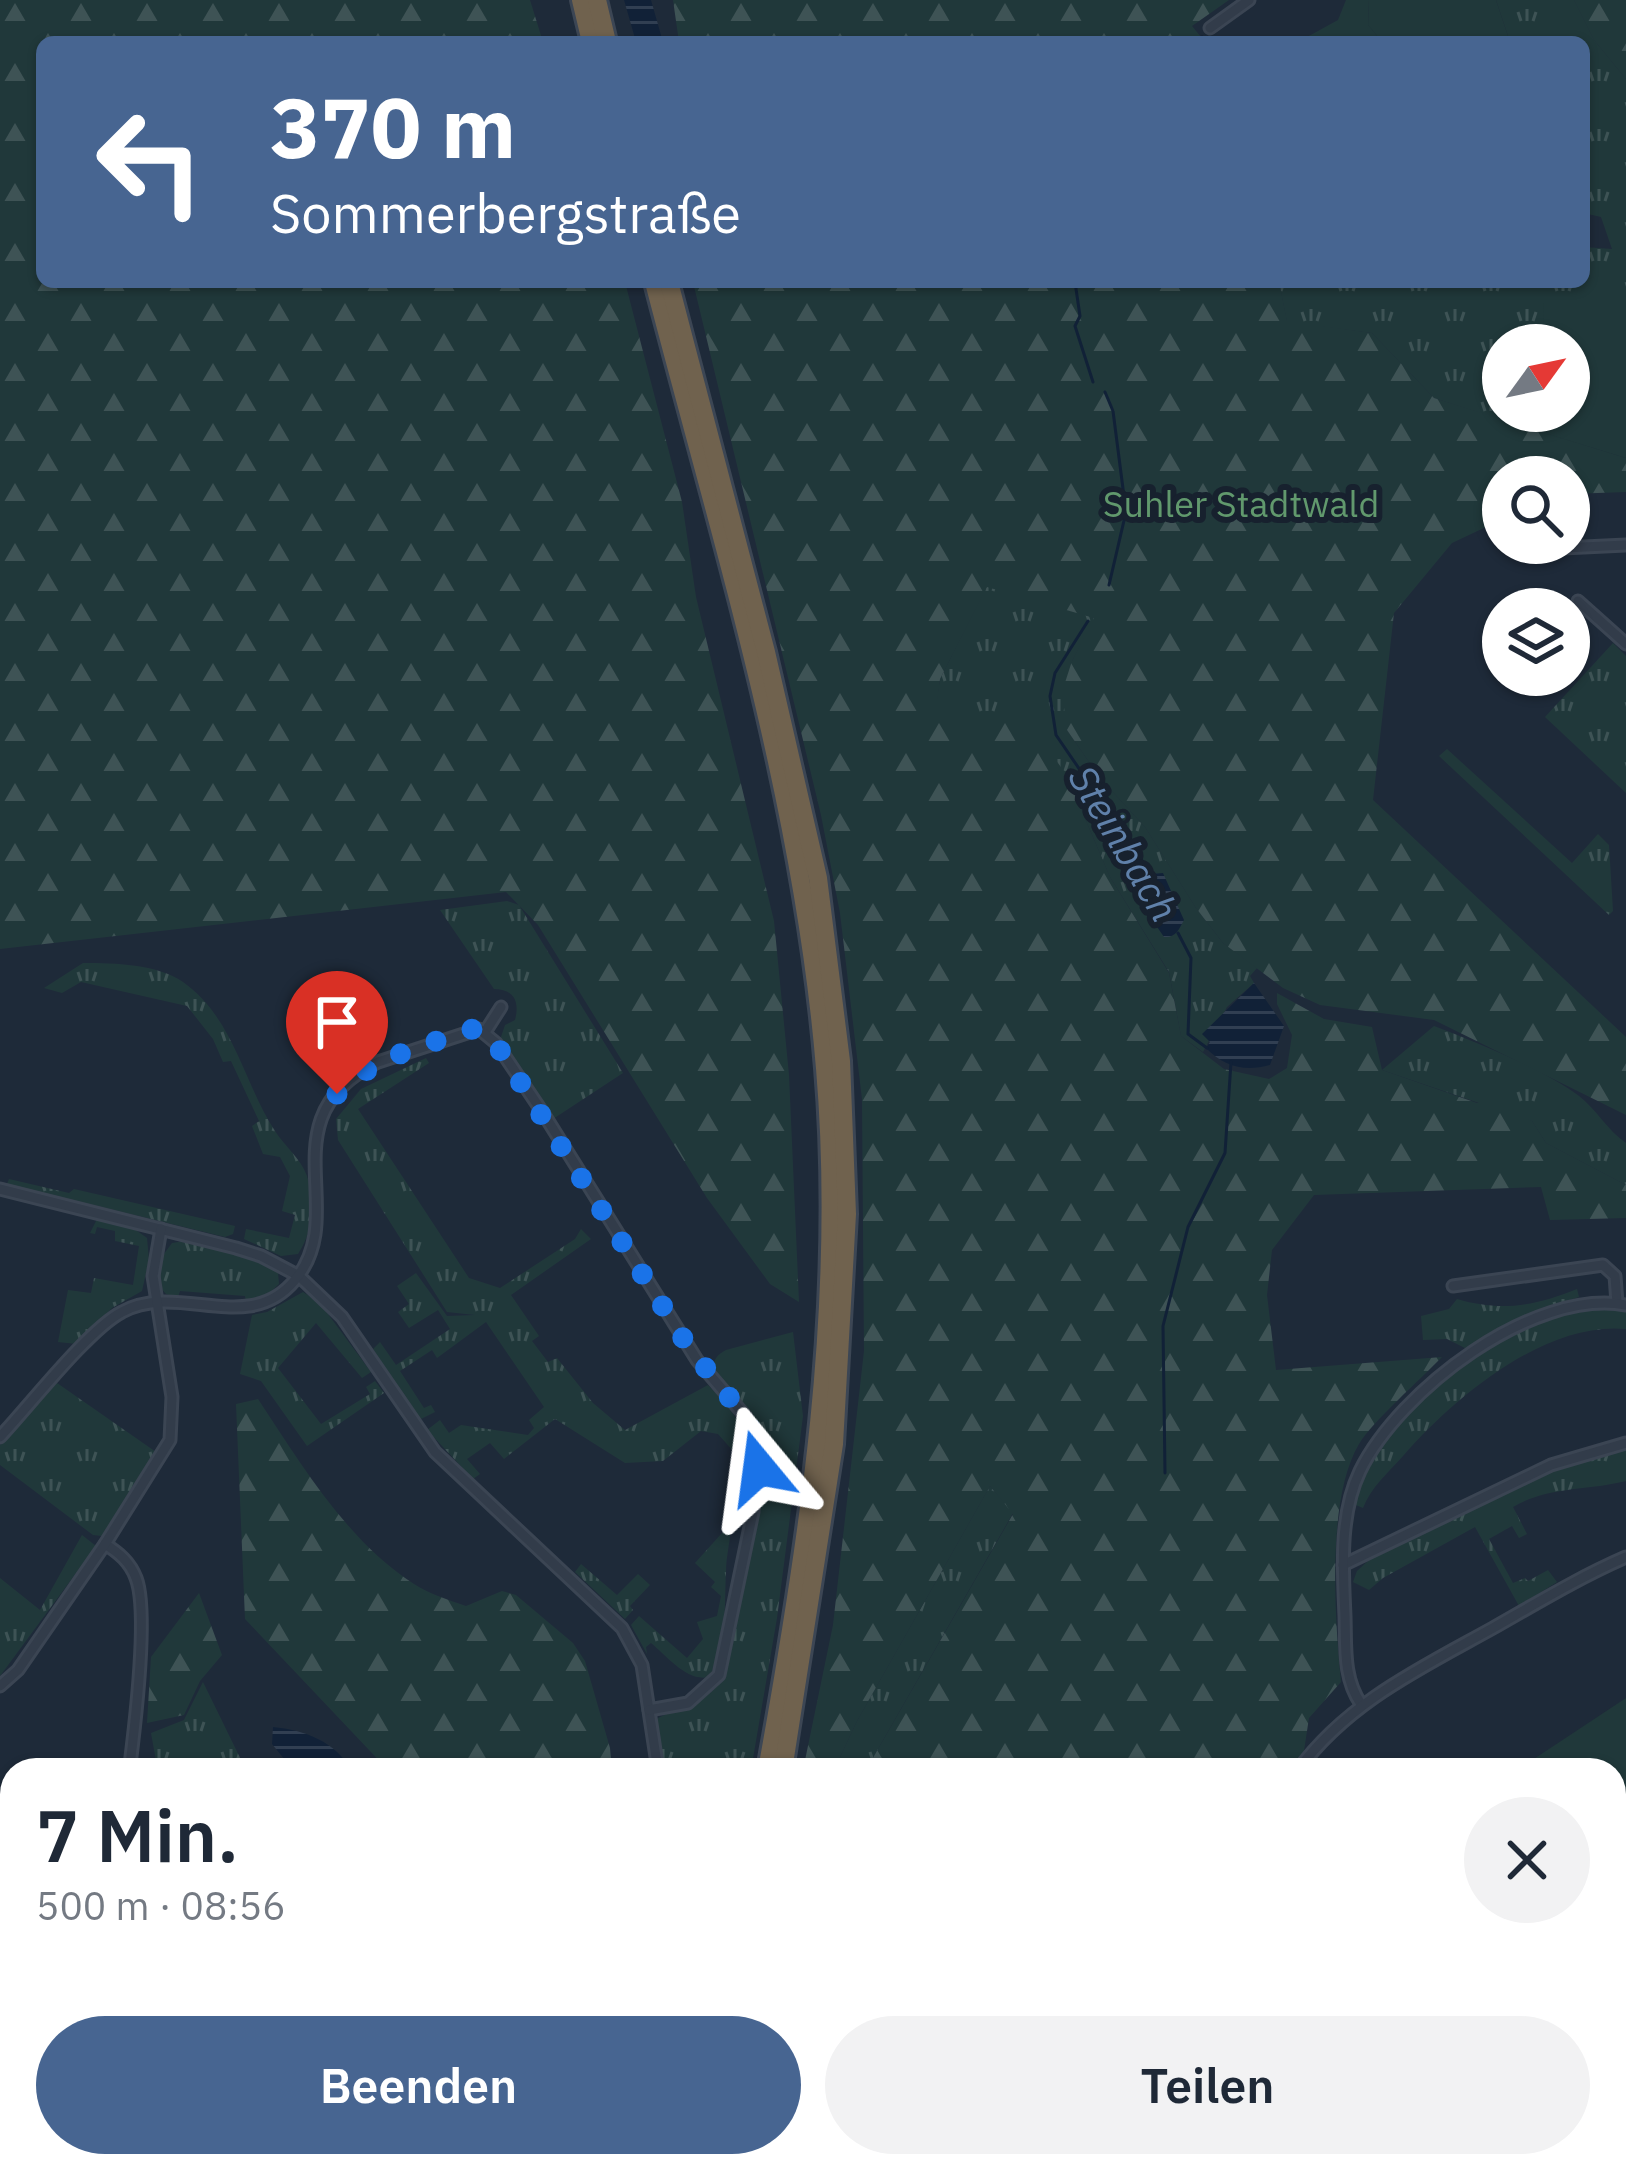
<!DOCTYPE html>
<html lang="de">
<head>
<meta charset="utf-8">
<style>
  :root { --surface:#fff; --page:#f2f2f3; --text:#1f2937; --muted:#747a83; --accent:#476591 }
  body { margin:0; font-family:"IBM Plex Sans",sans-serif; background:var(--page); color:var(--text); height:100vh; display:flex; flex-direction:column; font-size:45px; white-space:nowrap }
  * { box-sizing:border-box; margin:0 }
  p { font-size:39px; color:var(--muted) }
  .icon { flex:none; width:66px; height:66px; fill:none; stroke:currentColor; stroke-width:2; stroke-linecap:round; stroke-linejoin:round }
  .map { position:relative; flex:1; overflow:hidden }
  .sheet { position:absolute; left:0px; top:1758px; width:1626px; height:420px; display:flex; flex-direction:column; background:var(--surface); border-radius:36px 36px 0 0; box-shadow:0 3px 9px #0004 }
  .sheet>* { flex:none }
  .top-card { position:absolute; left:36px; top:36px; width:1554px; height:252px; border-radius:18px; box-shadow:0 3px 9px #0004; background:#476591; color:#fff; overflow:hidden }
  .needle { width:78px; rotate:57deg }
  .buttons { position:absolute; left:1482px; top:324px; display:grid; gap:24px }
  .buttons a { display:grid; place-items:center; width:108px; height:108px; border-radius:50%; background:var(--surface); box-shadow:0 3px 9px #0004; font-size:60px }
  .pin { position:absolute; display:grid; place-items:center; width:102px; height:102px; color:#fff; margin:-123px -51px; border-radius:50% 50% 50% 0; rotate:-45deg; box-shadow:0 0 12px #0007 }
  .pin .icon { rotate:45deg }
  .me { position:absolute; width:132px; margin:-66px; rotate:344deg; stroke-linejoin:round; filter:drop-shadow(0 0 9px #0008) }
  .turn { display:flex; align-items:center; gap:42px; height:252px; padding:0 36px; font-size:54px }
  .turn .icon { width:156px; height:156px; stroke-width:2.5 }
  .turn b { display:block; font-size:84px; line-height:102px }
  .round { display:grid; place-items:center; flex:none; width:126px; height:126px; border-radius:63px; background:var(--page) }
  .head { display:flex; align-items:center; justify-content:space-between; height:204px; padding:0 36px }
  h1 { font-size:72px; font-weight:600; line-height:90px }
  .action { display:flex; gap:24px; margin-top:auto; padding:24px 36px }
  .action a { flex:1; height:138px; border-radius:72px; background:var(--accent); color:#fff; font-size:48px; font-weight:600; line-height:138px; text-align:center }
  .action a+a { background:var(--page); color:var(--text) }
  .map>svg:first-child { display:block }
  .grass { fill:url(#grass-tufts) }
  .forest { fill:url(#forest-firs) }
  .green { fill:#20383a }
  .water { fill:url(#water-rules) }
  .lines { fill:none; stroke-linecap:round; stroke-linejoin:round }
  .stream { stroke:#112137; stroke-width:3 }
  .minor-casing { stroke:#3b4553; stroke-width:15 }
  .motorway-casing { stroke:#3c4654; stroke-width:24 }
  .minor { stroke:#323c4a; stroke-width:9 }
  .motorway { stroke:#70624e; stroke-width:18 }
  .route { stroke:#1a73e8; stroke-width:21; stroke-dasharray:0 37.8 }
  .labels { text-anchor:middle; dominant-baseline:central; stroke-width:12; stroke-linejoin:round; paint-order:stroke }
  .park-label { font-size:36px; fill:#61996d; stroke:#17212e }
  .water-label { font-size:39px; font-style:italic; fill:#6081aa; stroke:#17212e }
</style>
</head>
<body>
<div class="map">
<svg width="1626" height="2178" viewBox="0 0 1626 2178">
  <defs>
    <pattern id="grass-tufts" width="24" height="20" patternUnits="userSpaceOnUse" patternTransform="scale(3)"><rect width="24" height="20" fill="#20383a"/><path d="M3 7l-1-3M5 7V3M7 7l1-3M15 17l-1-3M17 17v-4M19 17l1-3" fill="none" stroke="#3e5355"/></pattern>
    <pattern id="forest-firs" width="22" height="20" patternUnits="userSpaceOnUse" patternTransform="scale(3)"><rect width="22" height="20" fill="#20383a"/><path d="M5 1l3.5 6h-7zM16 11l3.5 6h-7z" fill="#3e5355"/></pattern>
    <pattern id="water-rules" width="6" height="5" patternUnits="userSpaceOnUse" patternTransform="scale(3)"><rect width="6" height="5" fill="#112137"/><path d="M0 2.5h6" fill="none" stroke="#313f52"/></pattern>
  </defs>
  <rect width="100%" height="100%" fill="#1e2a39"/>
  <g class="grass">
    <polygon points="1346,0 1369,0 1368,25 1382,42 1298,42 1338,20"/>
    <polygon points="1496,0 1574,0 1594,40 1626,79 1626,303 1544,303 1544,345 1503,345 1503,411 1514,411 1515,424 1434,398 1372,333 1287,322 1279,282 1584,282 1584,247 1612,249 1601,217 1584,213 1584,42 1510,42"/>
    <polygon points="987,586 1095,618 1072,661 1067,730 1100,778 1145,827 1196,908 1223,943 1257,968 1250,976 1254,983 1227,1007 1203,1052 1181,1036 1169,972 1110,877 1066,774 934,720 940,679"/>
    <polygon points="1613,643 1626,656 1626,793 1545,717"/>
    <polygon points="1447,749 1572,863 1598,834 1609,845 1613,911 1609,915 1439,756"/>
    <path d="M507,901L519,905L623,1073L553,1119L500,1040L505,1025L515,1020C520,1002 514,989 494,989L440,910Z"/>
    <path d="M83,963C114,963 157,964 183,982C234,1018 243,1082 275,1131C285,1147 300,1157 307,1176C316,1205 313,1231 298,1254L281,1256L244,1239L246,1229L289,1238L295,1215L282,1211L290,1176L280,1157L263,1154L252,1126L259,1121L231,1061L223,1062L213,1039L187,1006L81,982L62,993L44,988Z"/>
    <path d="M1434,1026C1478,1043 1541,1068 1579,1096C1597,1110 1607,1130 1626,1143V1185L1546,1143L1532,1121L1382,1070Z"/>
    <path d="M426,1058L429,1063L358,1109L469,1278L500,1288L575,1239L581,1229L591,1239L511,1295L539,1336L532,1341L548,1362L557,1358L593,1403L625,1430L708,1385C738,1417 750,1430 750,1476L737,1471L734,1452L718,1434L701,1431L663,1461L625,1463L555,1419L504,1459L490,1443L467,1459L480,1474L473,1479L427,1430L440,1420L449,1433L461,1425L528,1435L534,1428L529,1420L544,1407L486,1322L437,1358L432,1350L400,1371L424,1408L431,1405L435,1412L419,1420L373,1349L380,1342L396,1365L450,1329L438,1310L409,1328L398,1312L409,1304L397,1286L416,1273L447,1316L475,1315L447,1312L338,1140L336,1119L361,1089Z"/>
    <polygon points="9,1179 69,1193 74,1189 235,1226 233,1234 225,1237 7,1184"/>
    <polygon points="97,1219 133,1228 147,1238 149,1260 142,1291 112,1308 77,1344 58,1342 68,1290 91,1293 94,1278 133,1285 139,1246 115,1241 115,1231 97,1227 95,1234 90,1233"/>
    <polygon points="185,1241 234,1252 265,1263 278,1273 279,1284 265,1297 246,1302 245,1296 180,1291 178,1297 166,1294 159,1286 161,1258 172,1243"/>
    <path d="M1577,1289L1579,1297L1548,1307L1465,1348L1447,1339L1423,1340L1421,1316L1449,1309L1457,1299C1501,1312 1535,1306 1577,1289Z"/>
    <polygon points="303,1292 319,1302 371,1372 362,1378 316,1323 278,1368 321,1424 370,1394 366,1387 375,1381 384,1393 307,1446 261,1381 240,1374 252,1315 267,1312"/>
    <path d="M1588,1305L1626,1309V1329C1544,1321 1453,1399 1403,1456C1388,1473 1371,1487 1363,1508L1356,1505C1365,1410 1504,1325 1588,1305Z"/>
    <path d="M793,1332L803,1416L777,1618L751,1770H664L654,1726L658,1718C684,1705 706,1704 724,1677L764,1465C763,1448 762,1432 753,1417C742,1398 691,1368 726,1350Z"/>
    <polygon points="57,1383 156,1452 102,1536 93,1535 0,1465 0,1445"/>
    <path d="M1626,1448V1481C1586,1491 1549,1486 1513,1507L1527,1534L1519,1538L1512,1526L1489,1539L1513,1583L1525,1578L1528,1581L1548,1570L1557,1582L1519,1606L1475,1527L1383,1578L1369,1590L1353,1582L1357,1571L1369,1560C1453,1518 1535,1470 1626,1448Z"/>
    <polygon points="990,1486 1013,1513 866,1770 834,1770 857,1721"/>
    <path d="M731,1523C731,1539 726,1555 726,1572C724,1605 728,1647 709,1677C687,1682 667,1656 651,1643L646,1647L647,1654L631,1625L639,1616L687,1658L703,1639L697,1622L717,1616L721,1596L711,1587L715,1582L695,1563Z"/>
    <polygon points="82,1535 96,1546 0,1676 0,1578 40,1610"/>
    <polygon points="581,1564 617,1595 638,1574 650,1585 630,1606 633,1610 625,1619 575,1572"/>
    <polygon points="203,1682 246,1770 157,1766 151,1733 184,1720"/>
    <polygon points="0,1954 12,1963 12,2085 0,2050"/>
  </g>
  <g class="forest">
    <polygon points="0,0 530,0 543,42 42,42 42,282 625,282 682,502 696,597 774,921 789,1075 799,1302 770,1284 707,1198 538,925 506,892 0,949"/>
    <polygon points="673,0 1229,0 1192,26 1205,42 679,42"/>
    <polygon points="1574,0 1626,0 1626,79 1594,40"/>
    <path d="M693,282H1279L1287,321L1372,333L1434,398L1626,458V492L1569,494V477H1503V512L1488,526L1452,543L1394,613L1373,800L1626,1037V1115L1434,1020L1320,1005L1283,988L1223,943L1196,908L1145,827L1100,778L1067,730L1062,692L1072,661L1094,618L987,587L940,679L935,720L1020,711L1066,774L1110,877L1169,973L1181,1036L1224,1069L1269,1079L1287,1068L1292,1035L1277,1004V993L1324,1019L1372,1027L1382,1070L1477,1103L1492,1101L1532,1121L1546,1143L1626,1185V1218L1550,1220L1541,1187L1314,1195L1272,1250L1267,1295L1276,1370L1442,1357C1421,1379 1373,1421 1359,1444C1326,1499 1335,1620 1341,1682L1309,1718L1303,1757L1293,1770H866L1013,1514L990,1486L857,1721L834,1770H803L833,1625L864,1351L862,1099L840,913L821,815Z"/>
    <path d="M258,1399C301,1464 347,1541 414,1584C429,1594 449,1600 466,1606L502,1591L516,1595L573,1643L585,1661L610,1748L612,1770H388L245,1619L236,1404Z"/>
    <polygon points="199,1593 222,1655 200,1681 184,1715 147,1723 151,1657"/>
    <polygon points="1626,2024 1626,2178 1573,2178 1573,2166 1614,2166 1614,2039"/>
    <polygon points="0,2061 12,2095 12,2166 579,2166 579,2178 0,2178"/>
  </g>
  <g class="green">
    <polygon points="1369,0 1496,0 1510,42 1382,42 1368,25"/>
    <polygon points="1543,303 1626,303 1626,458 1515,424 1514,411 1569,411 1569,345 1544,345"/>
    <polygon points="1626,1698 1626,2024 1614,2039 1614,1770 1517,1770"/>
    <polygon points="858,2166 1573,2166 1573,2178 863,2178"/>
  </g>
  <g class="water">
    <polygon points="624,0 651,0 663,42 636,42"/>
    <path d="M1163,873L1184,920C1179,929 1176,938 1164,937L1131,889L1151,874Z"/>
    <path d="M1254,983L1284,1026L1270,1065C1245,1072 1224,1067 1206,1048L1210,1042L1202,1034Z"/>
    <path d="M273,1727C305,1730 336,1742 351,1770H293L272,1744Z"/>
  </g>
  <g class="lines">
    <g class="stream">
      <polyline points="1192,42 1202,37"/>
      <polyline points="1075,282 1080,316 1075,326 1093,382"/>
      <polyline points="1105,392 1113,411 1126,512 1109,585"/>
      <polyline points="1088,621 1055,673 1050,696 1056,735 1152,875"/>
      <polyline points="1178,933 1191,958 1188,1034 1207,1048"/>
      <polyline points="1165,1473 1163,1326 1188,1227 1225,1153 1231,1062"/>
    </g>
    <defs>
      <g id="minor">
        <polyline points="1210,28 1249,0"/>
        <polyline points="1563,548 1626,545"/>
        <polyline points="1578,601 1626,644"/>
        <polyline points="485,1032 501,1007"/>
        <polyline points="0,1189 236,1248 261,1256 299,1276 342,1317 435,1452 622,1628 642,1665 658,1770"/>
        <polyline points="1453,1286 1603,1265 1615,1276 1617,1303"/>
        <path d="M0,1437C29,1406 89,1329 122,1312C179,1281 248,1337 295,1280C352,1212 264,1118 378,1062L479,1029L496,1043L545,1116L697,1360L746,1417L758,1447L753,1512L719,1675L688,1703L649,1710"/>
        <path d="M105,1544C119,1553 130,1562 136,1578C149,1611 135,1725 130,1765"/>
        <polyline points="1343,1565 1551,1465 1626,1443"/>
        <polyline points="0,1686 18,1670 105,1544 170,1440 172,1397 153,1276 161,1229"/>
        <path d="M1361,1704C1343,1678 1346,1647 1345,1616C1343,1569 1339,1515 1360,1471C1399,1391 1533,1288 1626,1305"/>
        <path d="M1298,1770C1348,1702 1421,1668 1493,1628C1537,1603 1580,1577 1626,1557"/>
      </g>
      <g id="motorway">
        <polyline points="581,0 591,42"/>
        <polyline points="597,0 607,42"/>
        <path d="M654,282C721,541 803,801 825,1068C845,1305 809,1538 767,1770"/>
        <polyline points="669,282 766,652 818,878 841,1061 847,1214 834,1444 783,1770"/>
        <polyline points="700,2178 702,2166"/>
        <polyline points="715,2178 717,2166"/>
      </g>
    </defs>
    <use href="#minor" class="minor-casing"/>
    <use href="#motorway" class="motorway-casing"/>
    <use href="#minor" class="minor"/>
    <use href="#motorway" class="motorway"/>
  </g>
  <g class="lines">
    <path class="route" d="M337,1094C373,1057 424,1046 473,1029L491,1036L688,1346L746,1418L758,1447L759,1468"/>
  </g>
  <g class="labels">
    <g class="park-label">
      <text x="1241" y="503">Suhler Stadtwald</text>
    </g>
    <g class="water-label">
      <text transform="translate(1124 843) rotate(59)">Steinbach</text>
    </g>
  </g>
</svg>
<div class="buttons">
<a><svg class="needle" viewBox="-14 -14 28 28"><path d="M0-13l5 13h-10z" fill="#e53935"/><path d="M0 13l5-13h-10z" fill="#747a83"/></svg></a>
<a><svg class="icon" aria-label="search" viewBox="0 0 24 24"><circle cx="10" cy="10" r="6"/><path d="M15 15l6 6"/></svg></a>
<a><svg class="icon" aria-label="layers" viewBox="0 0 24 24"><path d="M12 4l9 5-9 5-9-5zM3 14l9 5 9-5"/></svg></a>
</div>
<div class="pin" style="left:337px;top:1094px;background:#d93025"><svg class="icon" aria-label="arrive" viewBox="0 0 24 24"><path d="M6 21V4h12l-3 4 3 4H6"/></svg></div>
<svg class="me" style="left:759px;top:1468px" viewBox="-20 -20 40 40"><path d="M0-17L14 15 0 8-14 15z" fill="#1a73e8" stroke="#fff" stroke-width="4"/></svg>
<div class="top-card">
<div class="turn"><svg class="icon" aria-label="left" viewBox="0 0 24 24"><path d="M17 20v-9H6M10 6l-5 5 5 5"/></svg><div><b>370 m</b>Sommerbergstraße</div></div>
</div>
<section class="sheet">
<div class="head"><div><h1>7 Min.</h1><p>500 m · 08:56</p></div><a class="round"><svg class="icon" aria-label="close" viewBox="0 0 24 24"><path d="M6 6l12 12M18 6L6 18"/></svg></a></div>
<div class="action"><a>Beenden</a><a>Teilen</a></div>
</section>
</div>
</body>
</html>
